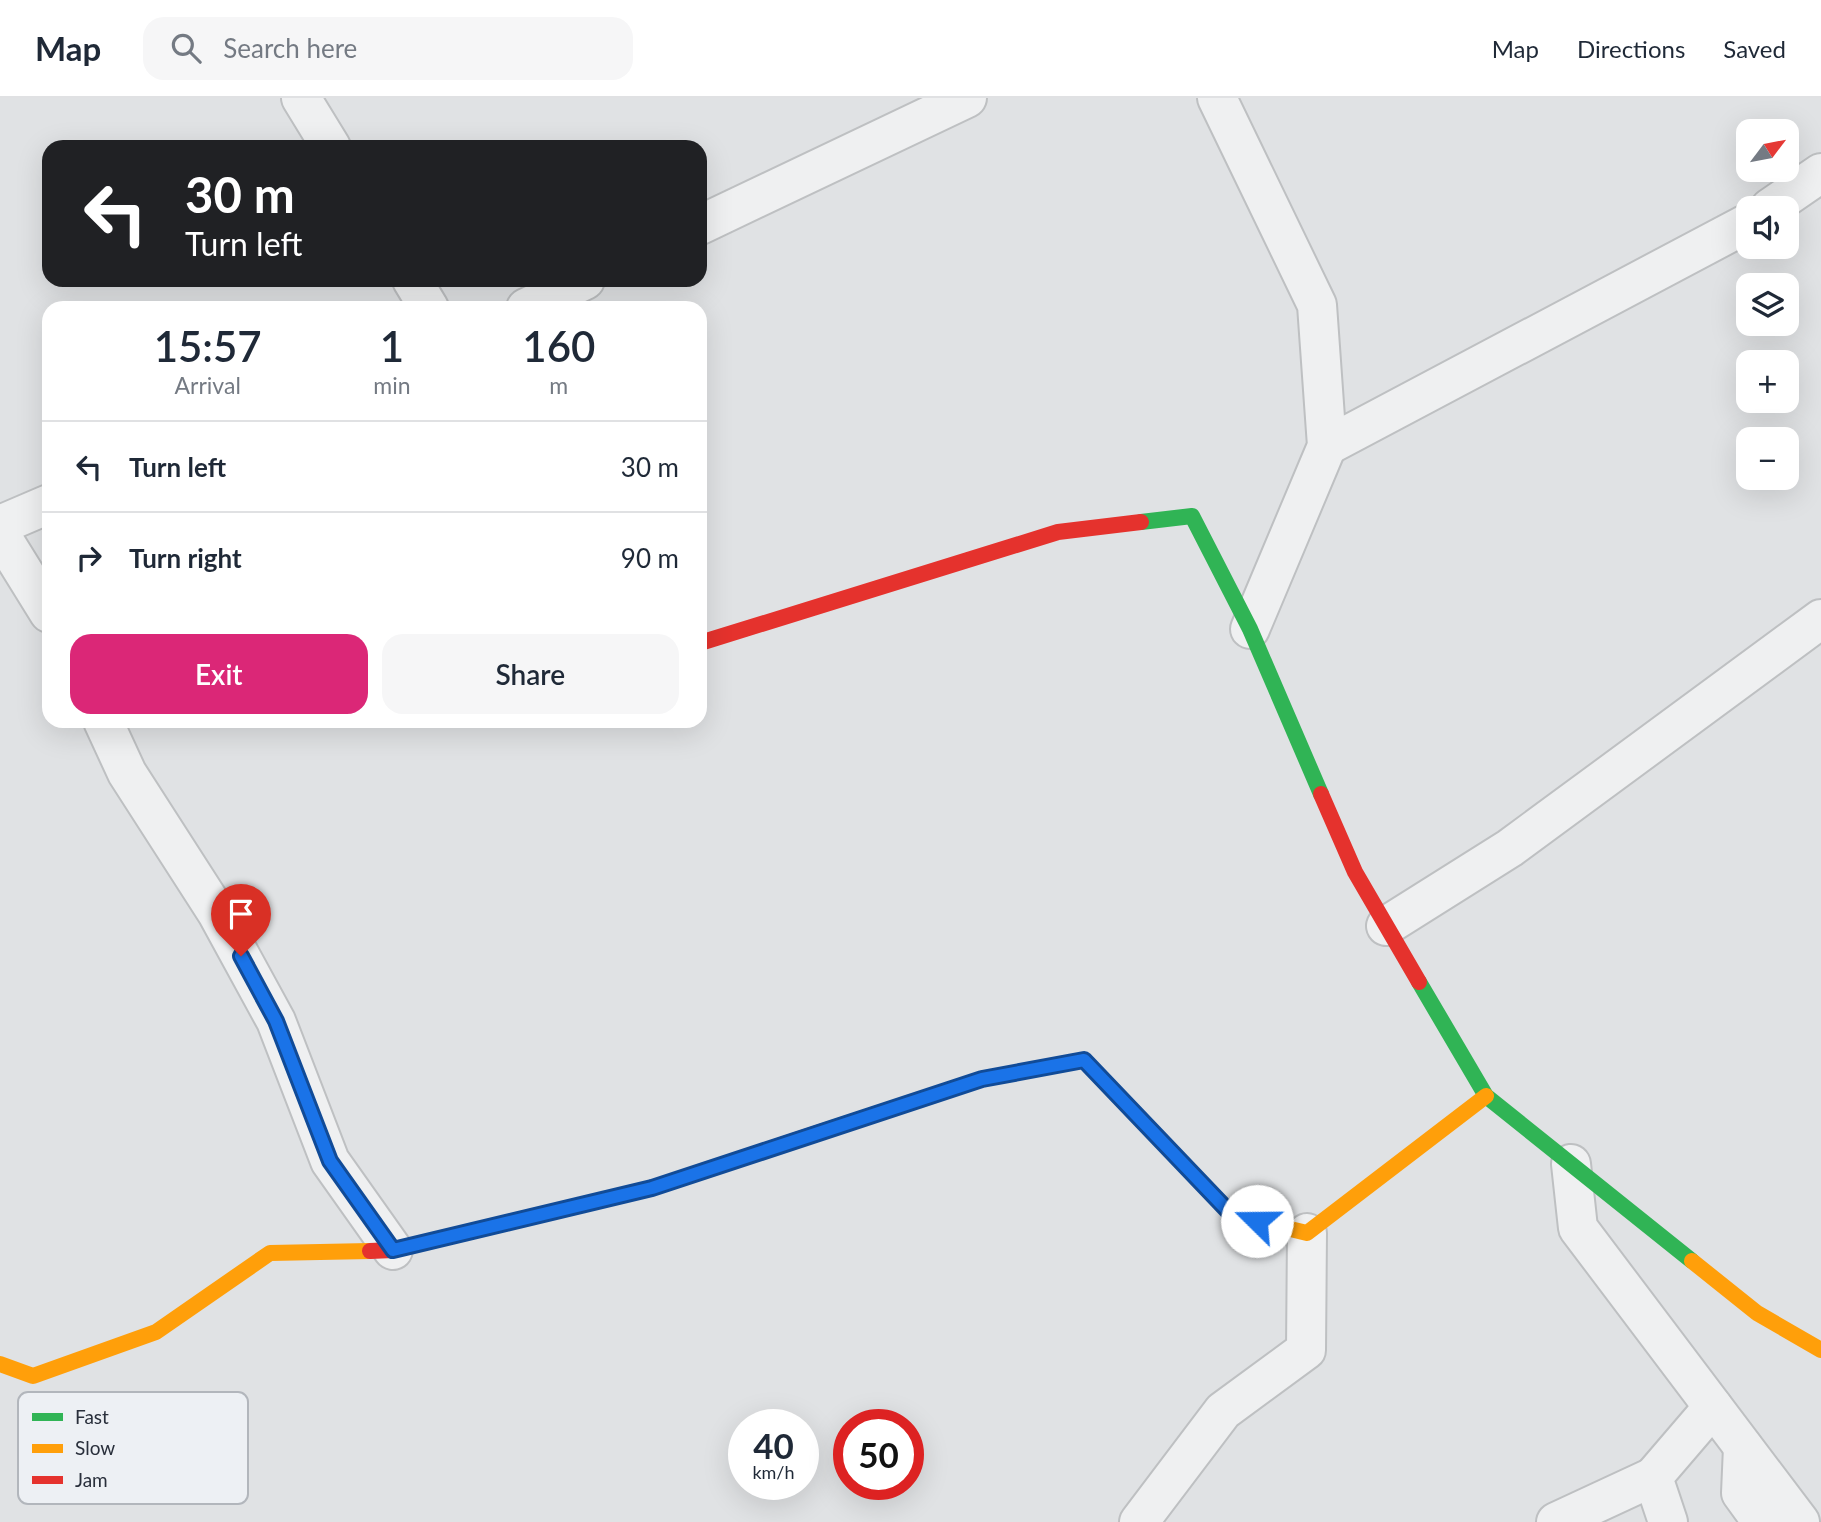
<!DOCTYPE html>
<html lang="en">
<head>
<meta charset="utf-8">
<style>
  :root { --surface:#fff; --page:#f6f6f7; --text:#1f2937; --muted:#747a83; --line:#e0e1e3; --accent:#db2777 }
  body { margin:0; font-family:Lato,sans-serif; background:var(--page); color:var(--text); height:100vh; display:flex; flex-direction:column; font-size:26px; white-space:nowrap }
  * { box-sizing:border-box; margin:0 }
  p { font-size:23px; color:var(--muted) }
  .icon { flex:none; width:38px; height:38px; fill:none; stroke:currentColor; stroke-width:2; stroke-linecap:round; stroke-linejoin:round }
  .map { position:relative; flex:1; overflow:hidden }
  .drawer { position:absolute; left:42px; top:203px; width:665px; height:427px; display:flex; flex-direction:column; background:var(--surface); border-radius:21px; box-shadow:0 7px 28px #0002 }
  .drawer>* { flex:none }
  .guide { position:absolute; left:42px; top:42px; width:665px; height:147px; border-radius:21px; box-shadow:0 7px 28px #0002; background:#202124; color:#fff; overflow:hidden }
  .needle { width:46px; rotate:58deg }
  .controls { position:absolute; left:1736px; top:21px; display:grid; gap:14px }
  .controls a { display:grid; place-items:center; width:63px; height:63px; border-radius:14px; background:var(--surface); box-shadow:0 7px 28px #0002; font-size:35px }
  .speed { position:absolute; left:728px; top:1311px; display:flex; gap:14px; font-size:35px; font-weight:700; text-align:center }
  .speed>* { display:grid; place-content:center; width:91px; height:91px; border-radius:50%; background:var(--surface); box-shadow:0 7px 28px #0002; line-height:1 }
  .speed small { font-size:18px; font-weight:400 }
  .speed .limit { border:10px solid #d22; background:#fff; color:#111 }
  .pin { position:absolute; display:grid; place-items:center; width:60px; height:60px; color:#fff; margin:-72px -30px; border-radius:50% 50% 50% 0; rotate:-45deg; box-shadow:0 0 7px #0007 }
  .pin .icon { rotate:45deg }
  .me { position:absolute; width:77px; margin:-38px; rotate:292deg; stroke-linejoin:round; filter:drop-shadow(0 0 5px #0008) }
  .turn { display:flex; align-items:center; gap:24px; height:147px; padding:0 28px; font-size:32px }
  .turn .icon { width:91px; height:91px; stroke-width:2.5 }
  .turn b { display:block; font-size:49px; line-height:60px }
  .eta { display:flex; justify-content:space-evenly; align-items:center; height:119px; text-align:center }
  .eta b { font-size:42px; font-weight:600; line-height:49px }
  .cta { display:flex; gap:14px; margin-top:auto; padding:14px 28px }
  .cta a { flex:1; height:80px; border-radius:21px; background:var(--accent); color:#fff; font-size:28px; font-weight:600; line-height:80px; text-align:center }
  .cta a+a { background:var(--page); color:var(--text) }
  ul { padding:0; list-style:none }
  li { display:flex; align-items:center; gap:21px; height:91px; padding:0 28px; border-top:2px solid var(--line) }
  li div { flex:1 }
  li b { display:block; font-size:26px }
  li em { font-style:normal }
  header { display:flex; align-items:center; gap:42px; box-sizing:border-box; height:98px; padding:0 35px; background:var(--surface); border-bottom:2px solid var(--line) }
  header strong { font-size:33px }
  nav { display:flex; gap:38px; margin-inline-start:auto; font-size:24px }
  .search { width:490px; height:63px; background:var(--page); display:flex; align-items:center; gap:18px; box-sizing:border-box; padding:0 24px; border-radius:21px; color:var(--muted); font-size:26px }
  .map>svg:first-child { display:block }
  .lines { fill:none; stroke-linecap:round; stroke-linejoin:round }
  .street-casing { stroke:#bec0c2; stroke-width:42 }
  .street { stroke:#eff0f1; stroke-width:38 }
  .fast { stroke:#30b455; stroke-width:16 }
  .slow { stroke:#ff9f0a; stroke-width:16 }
  .jam { stroke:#e5322d; stroke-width:16 }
  .route-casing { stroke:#114b97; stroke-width:18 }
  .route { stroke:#1a73e8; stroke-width:12 }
  .key { fill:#edf0f4; stroke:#b2b6bc; stroke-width:2 }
  .key-label { font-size:19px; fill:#292f3b }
</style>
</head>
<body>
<header>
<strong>Map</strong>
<div class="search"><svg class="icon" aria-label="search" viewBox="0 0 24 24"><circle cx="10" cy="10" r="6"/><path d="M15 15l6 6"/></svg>Search here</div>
<nav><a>Map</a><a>Directions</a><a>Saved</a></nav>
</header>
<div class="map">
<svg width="1821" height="1424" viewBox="0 0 1821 1424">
  <rect width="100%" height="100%" fill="#e0e2e4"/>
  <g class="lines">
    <defs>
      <g id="street">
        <polyline points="301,0 331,49"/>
        <polyline points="1217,0 1317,207 1327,348 1250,531"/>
        <polyline points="1770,110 1821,75"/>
        <polyline points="700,127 967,0"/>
        <polyline points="412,182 429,210"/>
        <polyline points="526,210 585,182"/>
        <polyline points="1327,348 1748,125"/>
        <polyline points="0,427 49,406"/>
        <polyline points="0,436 49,515"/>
        <polyline points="103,623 127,675 217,815 276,923 330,1063 393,1152"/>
        <polyline points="1386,828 1510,750 1821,521"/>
        <polyline points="1571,1066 1578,1130 1800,1424"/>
        <polyline points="1743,1349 1741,1395 1762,1424"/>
        <polyline points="1139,1424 1223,1313 1306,1252 1307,1135"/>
        <polyline points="1556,1424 1653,1379"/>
        <polyline points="1668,1424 1653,1379 1713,1309"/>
      </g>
    </defs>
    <use href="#street" class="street-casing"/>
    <use href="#street" class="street"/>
    <g class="fast">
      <polyline points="1141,424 1192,418 1250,531 1321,696"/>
      <polyline points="1419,884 1486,998 1692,1163"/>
      <polyline points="823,1033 982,981 1084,962 1130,1010"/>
    </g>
    <g class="slow">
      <polyline points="1130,1010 1232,1117 1307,1135 1486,998"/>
      <polyline points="1692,1163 1757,1215 1821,1252"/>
      <polyline points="0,1266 33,1278 156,1234 270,1155 370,1153"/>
    </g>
    <g class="jam">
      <polyline points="700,545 1058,434 1141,424"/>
      <polyline points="1321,696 1355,774 1419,884"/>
      <polyline points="370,1153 393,1152 652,1090 823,1033"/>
    </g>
  </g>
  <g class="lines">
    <defs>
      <polyline id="route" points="241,858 276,923 330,1063 393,1152 652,1090 982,981 1084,962 1232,1117 1257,1123"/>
    </defs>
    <use href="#route" class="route-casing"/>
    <use href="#route" class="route"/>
  </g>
  <rect x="18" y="1294" width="230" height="112" rx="10" class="key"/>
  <rect x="32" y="1315" width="31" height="8" fill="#30b455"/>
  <rect x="32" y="1346" width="31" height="9" fill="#ff9f0a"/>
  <rect x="32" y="1378" width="31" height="8" fill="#e5322d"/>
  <g class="key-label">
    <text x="75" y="1326">Fast</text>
    <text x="75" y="1357">Slow</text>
    <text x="75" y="1389">Jam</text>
  </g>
</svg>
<div class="controls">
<a><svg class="needle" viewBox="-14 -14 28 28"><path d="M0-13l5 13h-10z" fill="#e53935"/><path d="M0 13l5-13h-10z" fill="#747a83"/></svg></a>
<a><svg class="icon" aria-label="sound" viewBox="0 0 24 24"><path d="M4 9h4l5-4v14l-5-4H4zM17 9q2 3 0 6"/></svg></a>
<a><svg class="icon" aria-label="layers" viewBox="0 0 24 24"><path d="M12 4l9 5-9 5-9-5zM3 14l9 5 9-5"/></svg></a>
<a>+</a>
<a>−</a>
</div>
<div class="speed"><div>40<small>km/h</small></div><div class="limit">50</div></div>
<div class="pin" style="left:241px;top:858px;background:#d93025"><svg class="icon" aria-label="arrive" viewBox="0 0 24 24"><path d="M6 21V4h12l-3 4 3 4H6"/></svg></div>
<svg class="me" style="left:1257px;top:1123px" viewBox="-20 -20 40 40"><circle r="19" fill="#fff"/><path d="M0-13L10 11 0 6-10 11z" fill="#1a73e8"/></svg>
<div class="guide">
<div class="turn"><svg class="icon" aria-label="left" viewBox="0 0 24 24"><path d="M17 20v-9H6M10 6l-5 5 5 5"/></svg><div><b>30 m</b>Turn left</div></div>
</div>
<section class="drawer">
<div class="eta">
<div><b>15:57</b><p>Arrival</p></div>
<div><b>1</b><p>min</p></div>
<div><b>160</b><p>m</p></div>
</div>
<ul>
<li><svg class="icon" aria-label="left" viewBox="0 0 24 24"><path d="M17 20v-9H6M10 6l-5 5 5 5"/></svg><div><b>Turn left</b></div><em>30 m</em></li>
<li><svg class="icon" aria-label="right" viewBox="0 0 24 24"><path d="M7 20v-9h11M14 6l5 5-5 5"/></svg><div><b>Turn right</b></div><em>90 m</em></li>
</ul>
<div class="cta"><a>Exit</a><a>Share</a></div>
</section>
</div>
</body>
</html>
